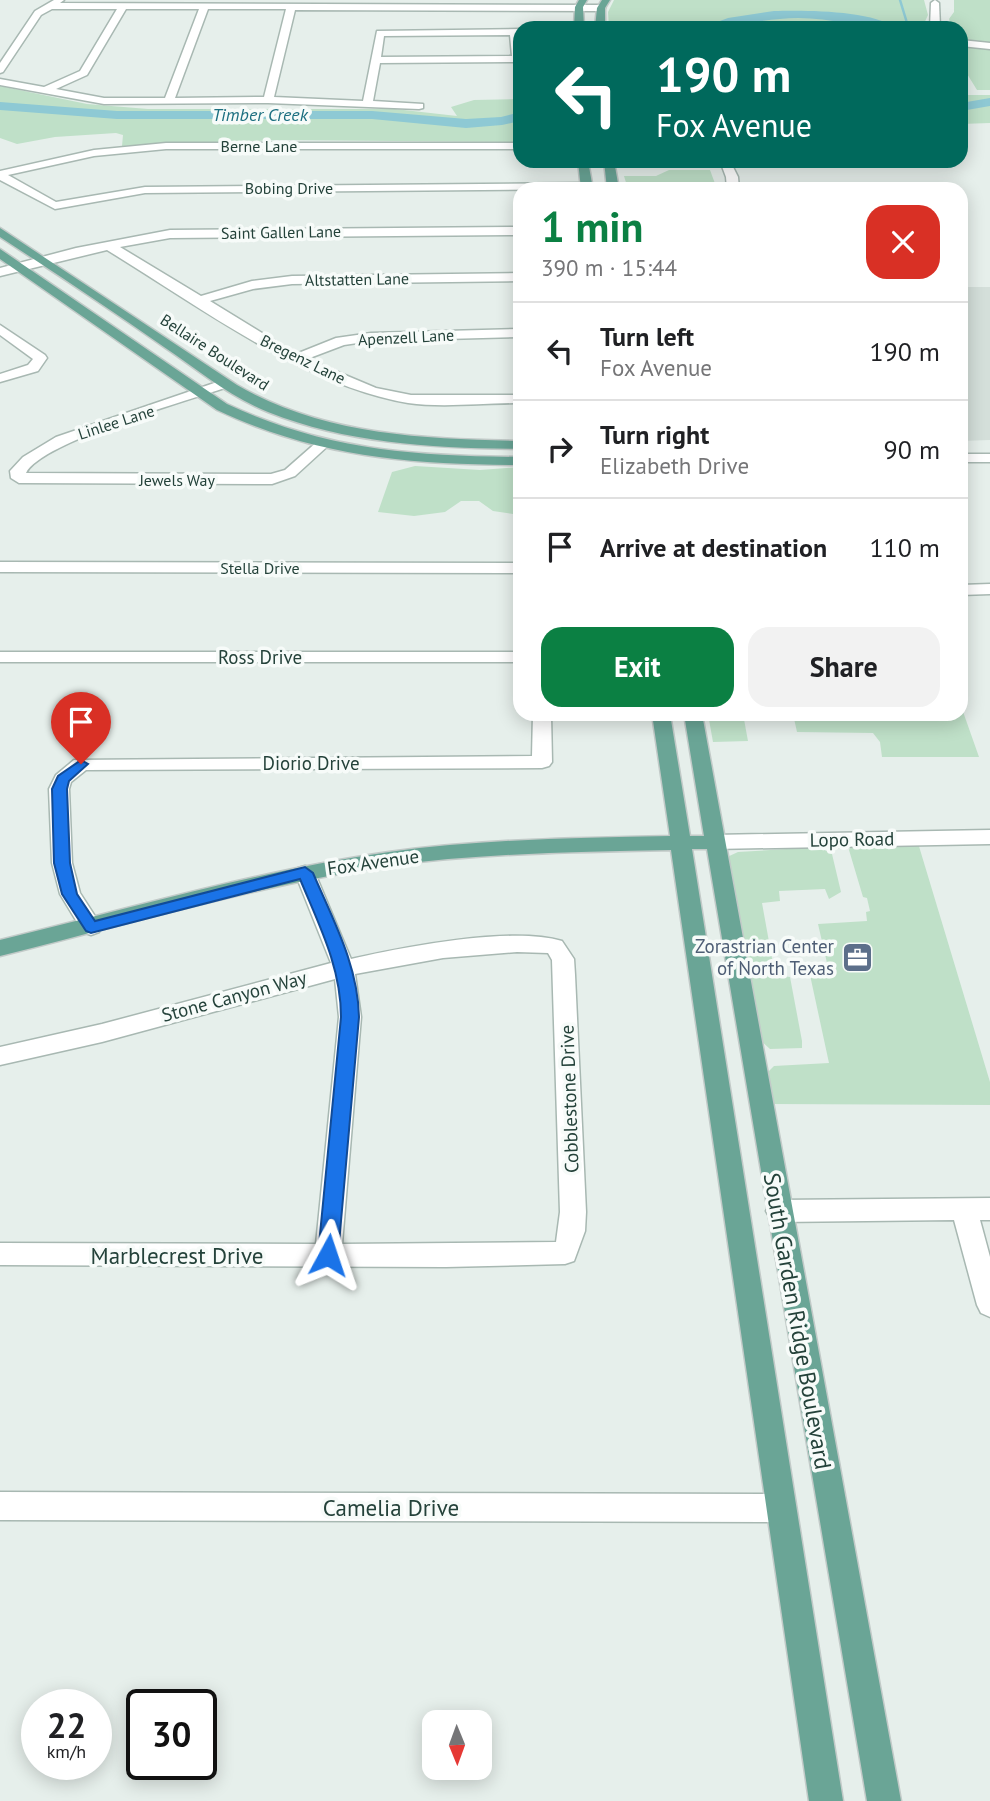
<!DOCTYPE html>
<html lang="en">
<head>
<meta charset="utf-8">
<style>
  :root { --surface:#fff; --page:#f2f2f2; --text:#202124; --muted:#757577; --line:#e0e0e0; --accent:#0b8043 }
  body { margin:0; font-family:"PT Sans",sans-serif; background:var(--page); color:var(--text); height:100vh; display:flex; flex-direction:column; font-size:26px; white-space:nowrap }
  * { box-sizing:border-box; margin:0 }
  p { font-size:23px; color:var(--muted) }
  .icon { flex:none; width:38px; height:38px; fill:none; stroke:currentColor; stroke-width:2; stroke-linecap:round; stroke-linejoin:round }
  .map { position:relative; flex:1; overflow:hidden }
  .details { position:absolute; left:513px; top:182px; width:455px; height:539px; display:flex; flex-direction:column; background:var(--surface); border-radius:21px; box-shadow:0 4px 18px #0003 }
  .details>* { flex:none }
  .banner { position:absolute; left:513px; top:21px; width:455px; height:147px; border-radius:21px; box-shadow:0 4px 18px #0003; background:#00695c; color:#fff; overflow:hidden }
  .needle { width:46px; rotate:179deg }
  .controls { position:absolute; left:422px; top:1710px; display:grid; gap:14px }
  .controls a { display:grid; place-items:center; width:70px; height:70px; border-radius:14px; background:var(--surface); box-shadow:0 4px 18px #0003; font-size:35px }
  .speed { position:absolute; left:21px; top:1689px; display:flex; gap:14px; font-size:35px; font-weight:700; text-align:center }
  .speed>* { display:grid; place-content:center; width:91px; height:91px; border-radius:50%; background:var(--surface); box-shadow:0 4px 18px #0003; line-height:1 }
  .speed small { font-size:18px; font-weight:400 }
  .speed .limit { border:4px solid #111; border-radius:10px; background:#fff; color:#111 }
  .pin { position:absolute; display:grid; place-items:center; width:60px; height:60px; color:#fff; margin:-72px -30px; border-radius:50% 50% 50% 0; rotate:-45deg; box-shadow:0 0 7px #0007 }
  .pin .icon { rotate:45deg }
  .me { position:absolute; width:77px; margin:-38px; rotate:5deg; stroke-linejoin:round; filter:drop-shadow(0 0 5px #0008) }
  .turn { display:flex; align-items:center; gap:24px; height:147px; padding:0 28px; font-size:32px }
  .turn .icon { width:91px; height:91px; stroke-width:2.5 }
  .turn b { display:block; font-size:49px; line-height:60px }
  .round { display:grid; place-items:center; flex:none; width:74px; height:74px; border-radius:21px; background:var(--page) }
  .summary { display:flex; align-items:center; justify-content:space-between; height:119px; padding:0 28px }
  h1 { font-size:42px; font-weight:600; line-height:52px; color:var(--accent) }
  .primary-button { display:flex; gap:14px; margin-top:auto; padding:14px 28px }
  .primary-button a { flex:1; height:80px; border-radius:21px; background:var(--accent); color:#fff; font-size:28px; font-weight:600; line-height:80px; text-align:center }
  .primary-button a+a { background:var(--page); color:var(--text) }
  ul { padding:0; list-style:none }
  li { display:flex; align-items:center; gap:21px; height:98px; padding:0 28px; border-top:2px solid var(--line) }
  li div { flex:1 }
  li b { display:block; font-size:26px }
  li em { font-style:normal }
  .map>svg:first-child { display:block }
  .built { fill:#d4dfda }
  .green { fill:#bfe0c8 }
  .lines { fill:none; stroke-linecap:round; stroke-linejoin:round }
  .stream { stroke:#8ec9d4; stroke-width:2.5 }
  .river { fill:#8ec9d4; fill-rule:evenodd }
  .minor-casing { stroke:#a8b8b2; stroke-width:3 }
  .major-casing { stroke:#c2cac8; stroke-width:3 }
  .minor { fill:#fff; fill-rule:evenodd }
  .major { fill:#6aa596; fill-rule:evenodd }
  .route { fill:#1a73e8; stroke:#114b97; stroke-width:2 }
  .labels { text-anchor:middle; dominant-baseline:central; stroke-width:7; stroke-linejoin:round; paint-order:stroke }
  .far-street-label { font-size:16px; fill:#24423a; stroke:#f7fbf9 }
  .far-water-label { font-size:18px; font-style:italic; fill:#1c6f80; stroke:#f7fbf9 }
  .street-label { font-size:19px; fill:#24423a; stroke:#f7fbf9 }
  .service-label { font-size:19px; fill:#4e5e75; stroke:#f7fbf9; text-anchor:end }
  .near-street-label { font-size:23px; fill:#24423a; stroke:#f7fbf9 }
</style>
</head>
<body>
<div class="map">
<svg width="990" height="1801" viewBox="0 0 990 1801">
  <rect width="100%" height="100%" fill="#e6efeb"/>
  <polygon class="built" points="961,287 990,287 990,440 961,441"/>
  <g class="green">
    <polygon points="614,0 924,0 928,15 922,28 769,28 739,25 734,28 609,28 608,12"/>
    <polygon points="954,0 990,0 990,90 977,90 961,64 961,28 952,28 949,19 954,12"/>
    <polygon points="0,86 87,104 148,109 395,109 457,116 451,107 474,100 520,99 520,142 278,140 122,146 123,135 116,133 55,137 17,144 0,138"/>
    <polygon points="961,95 990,95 990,123 961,124"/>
    <polygon points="669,170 710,170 717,189 628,189 624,176 656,176"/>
    <polygon points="415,466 480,470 520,467 520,515 493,511 479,501 461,501 445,512 414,516 378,512 392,472"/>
    <polygon points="961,706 979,757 882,757 880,742 873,733 797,732 793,714 961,714"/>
    <polygon points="708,714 743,714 748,741 713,742"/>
    <polygon points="918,843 990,1082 990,1105 769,1104 766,1074 774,1066 829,1063 810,975 830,976 818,924 867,921 866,912 870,911 867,898 863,897 849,850 852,844"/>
    <polygon points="819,847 832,854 841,892 829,899 825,889 779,891 780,901 762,903 775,975 790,977 802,1041 802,1048 770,1049 760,1040 725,858 738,852"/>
  </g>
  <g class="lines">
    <polyline class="stream" points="884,26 907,23 900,0"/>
    <g class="river">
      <path d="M774,11C803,10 873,10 895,28C863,28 831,18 798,18C765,18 733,28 701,28L728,18Z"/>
      <polygon points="990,98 990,106 961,111 961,103"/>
      <polygon points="0,102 117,111 372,111 466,119 501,117 520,112 520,121 502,125 466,128 372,119 117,119 0,110"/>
    </g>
    <defs>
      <g id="minor">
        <path d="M54,0H64L60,3L601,5L605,8L601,11L295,10L274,97L363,101L377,31L520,29V61L517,62L380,63L373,101L423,104V108L419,109L268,103L104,104L0,85V79L44,87L80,71L117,9H52L41,15L3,72L0,73V63L35,11ZM126,9H199L165,98H104L56,89L87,75ZM208,9H286L264,97L175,98ZM510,35L512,56L381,57L384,36Z"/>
        <polygon points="935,0 939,3 940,28 930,28 931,3"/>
        <polygon points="961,40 990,43 990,49 961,46"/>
        <polygon points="166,143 520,143 520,149 166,149 94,156 8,175 56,202 145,187 587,183 593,186 588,189 145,193 55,209 0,180 0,171 94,150"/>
        <polygon points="720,161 730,161 738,177 739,189 727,189 726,177"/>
        <path d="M520,227V235L170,238L120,247L201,296L252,281L292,276L520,273V281L292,284L253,289L210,301L296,354L336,338L371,333L520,329V337L371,341L344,345L307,359L376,388L411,395H520V403C485,403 442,408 408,403C304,386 196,304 107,250L0,276V268L76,248L170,230Z"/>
        <polygon points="0,325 45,355 47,358 38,371 0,382 0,374 28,365 33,359 0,335"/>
        <path d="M226,379L233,383L231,386C192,399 41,442 26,473L271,474L285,470L318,441H328L330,444L295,476L272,484L19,483L11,478L10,471L23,457L56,437Z"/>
        <rect x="961" y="454" width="29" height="8"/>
        <polygon points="0,562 520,563 520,573 0,572"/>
        <polygon points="990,584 990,594 961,595 961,585"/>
        <rect x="0" y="652" width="520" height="10"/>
        <polygon points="533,714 551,714 552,762 549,766 542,768 86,770 71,782 69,789 72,863 80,893 102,927 99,932 91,935 83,932 60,894 52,863 49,789 56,775 74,760 532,756"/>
        <polygon points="990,830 990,844 714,849 707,847 704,842 707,837 714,835"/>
        <path d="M305,866L312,868L315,873L351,959C404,947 511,926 562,941L574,959L575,975L586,1212L585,1231L574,1261L565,1264L446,1267L0,1265V1243L316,1244L339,1017L335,979L102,1042L0,1065V1047L102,1024L331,963L295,873L298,868ZM517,952L548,953L552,960L560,1212L556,1242L342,1244L361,1017L355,974L443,958Z"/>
        <polygon points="990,1198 990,1220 980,1220 990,1257 990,1317 981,1313 977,1305 954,1220 779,1222 770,1218 766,1211 770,1204 779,1200"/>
        <polygon points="0,1492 781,1494 791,1498 796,1508 791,1518 781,1522 0,1520"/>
      </g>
      <g id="major">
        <polygon points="579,0 587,0 583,7 584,28 574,28 575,7"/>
        <polygon points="602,0 610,0 605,8 605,28 595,28 597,8"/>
        <polygon points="578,161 588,161 593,189 581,189"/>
        <polygon points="604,161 614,161 619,189 607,189"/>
        <path d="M0,228L237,385C322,435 423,439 520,441V449C435,448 348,444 268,412C230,397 198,370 164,347C110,309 55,273 0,237Z"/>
        <path d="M0,249L227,404C325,450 413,456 520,457V465C412,465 316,457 217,410L0,259Z"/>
        <path d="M652,714H670L690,836H704L684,714H702L901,1801H867L707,849H692L843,1801H809L671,850C576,852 481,853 386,866C256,886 128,924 0,956V940C129,909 257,871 389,852C482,839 576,838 670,836Z"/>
      </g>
    </defs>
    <use href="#minor" class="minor-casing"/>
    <use href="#major" class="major-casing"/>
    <use href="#minor" class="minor"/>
    <use href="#major" class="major"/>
  </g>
  <path class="route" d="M81,760L88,764L69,781L67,789L70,863L77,894L95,921L305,867L313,873C333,920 358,965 359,1017L338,1255L335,1261L328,1263L321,1261L318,1255L341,1017C341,967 319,925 300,879L91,933L86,931L62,894L54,863L52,789L58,776Z"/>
  <defs>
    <symbol id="office-square" viewBox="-11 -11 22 22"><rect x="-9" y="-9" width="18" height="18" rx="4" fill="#5c6f8a" stroke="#f7fbf9"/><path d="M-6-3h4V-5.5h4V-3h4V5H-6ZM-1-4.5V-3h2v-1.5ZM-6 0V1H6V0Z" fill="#fff"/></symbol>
  </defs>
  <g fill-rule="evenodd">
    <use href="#office-square" x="840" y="940" width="35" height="35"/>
  </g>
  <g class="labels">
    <g class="far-street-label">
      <text x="259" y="146">Berne Lane</text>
      <text x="289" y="188">Bobing Drive</text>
      <text transform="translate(281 232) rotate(-1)">Saint Gallen Lane</text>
      <text transform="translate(357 279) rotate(-1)">Altstatten Lane</text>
      <text transform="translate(406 337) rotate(-3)">Apenzell Lane</text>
      <text transform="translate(215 352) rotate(33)">Bellaire Boulevard</text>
      <text transform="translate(303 359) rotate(26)">Bregenz Lane</text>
      <text transform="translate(116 422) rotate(-18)">Linlee Lane</text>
      <text x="177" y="480">Jewels Way</text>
      <text x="260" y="568">Stella Drive</text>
    </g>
    <g class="far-water-label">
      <text x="260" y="114">Timber Creek</text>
    </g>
    <g class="street-label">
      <text x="260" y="657">Ross Drive</text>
      <text x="311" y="763">Diorio Drive</text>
      <text transform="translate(852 839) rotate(-1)">Lopo Road</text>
      <text transform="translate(373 862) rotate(-8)">Fox Avenue</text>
      <text transform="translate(234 996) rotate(-15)">Stone Canyon Way</text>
      <text transform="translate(569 1099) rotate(-92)">Cobblestone Drive</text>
    </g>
    <g class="service-label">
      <text x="834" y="946">Zorastrian Center<tspan x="834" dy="22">of North Texas</tspan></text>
    </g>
    <g class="near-street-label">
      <text x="177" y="1255">Marblecrest Drive</text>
      <text transform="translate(798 1321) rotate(80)">South Garden Ridge Boulevard</text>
      <text x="391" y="1507">Camelia Drive</text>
    </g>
  </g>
</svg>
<div class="controls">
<a><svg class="needle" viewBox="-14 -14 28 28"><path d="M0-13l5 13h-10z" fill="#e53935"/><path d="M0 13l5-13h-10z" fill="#757577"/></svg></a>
</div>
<div class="speed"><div>22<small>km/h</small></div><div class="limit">30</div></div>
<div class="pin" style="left:81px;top:764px;background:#d93025"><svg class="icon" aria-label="arrive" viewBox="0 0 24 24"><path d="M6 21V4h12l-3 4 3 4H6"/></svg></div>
<svg class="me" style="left:328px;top:1255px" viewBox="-20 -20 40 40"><path d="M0-17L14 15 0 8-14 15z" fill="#1a73e8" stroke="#fff" stroke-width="4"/></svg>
<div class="banner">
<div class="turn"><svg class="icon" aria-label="left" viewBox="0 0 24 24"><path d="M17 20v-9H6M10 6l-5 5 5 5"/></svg><div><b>190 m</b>Fox Avenue</div></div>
</div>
<section class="details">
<div class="summary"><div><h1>1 min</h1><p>390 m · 15:44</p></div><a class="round" style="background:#d93025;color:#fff"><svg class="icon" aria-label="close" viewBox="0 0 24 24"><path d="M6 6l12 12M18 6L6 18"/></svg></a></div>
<ul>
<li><svg class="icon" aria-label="left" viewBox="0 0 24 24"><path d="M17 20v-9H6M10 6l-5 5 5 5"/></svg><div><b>Turn left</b><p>Fox Avenue</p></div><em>190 m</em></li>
<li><svg class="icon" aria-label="right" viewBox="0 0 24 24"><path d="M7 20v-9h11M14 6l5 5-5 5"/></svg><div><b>Turn right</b><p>Elizabeth Drive</p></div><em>90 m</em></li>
<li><svg class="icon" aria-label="arrive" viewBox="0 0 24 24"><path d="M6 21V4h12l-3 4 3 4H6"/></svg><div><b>Arrive at destination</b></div><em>110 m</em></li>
</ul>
<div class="primary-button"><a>Exit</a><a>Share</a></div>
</section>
</div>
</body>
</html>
